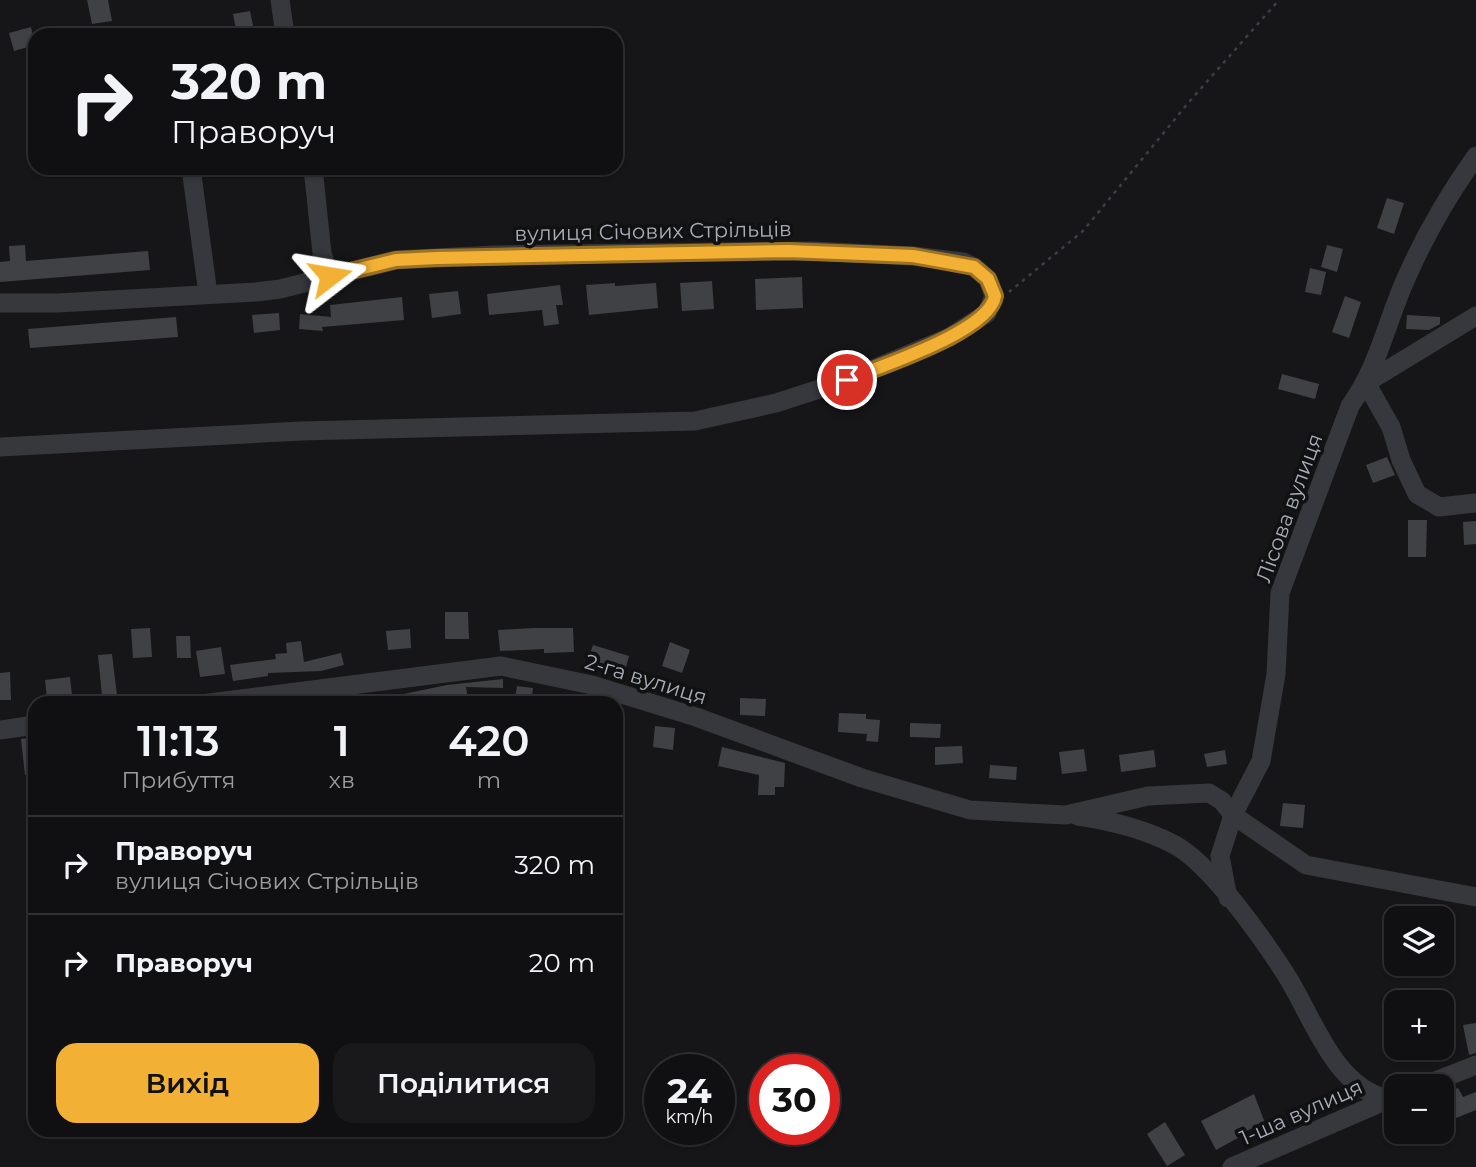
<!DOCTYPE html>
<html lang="uk">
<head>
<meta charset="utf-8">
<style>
  :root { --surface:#101012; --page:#19191b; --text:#f1f3f6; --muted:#9c9d9f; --line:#303032; --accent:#f2b134 }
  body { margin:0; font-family:Montserrat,sans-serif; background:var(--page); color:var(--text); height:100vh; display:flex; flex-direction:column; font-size:26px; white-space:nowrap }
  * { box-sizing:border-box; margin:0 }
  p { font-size:23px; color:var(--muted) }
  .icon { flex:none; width:38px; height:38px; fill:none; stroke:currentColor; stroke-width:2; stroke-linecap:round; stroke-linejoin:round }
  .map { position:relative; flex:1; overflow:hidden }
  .sheet { position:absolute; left:28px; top:696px; width:595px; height:441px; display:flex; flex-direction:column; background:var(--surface); border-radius:21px; box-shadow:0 2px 5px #0004,0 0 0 2px var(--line) }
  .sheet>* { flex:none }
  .top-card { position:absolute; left:28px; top:28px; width:595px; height:147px; border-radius:21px; box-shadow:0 2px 5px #0004,0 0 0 2px var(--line); background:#101012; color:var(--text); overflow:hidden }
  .buttons { position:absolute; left:1384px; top:906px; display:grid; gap:14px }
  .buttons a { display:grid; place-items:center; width:70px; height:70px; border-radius:14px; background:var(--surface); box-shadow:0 2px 5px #0004,0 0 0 2px var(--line); font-size:35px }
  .speed { position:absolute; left:644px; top:1054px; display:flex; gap:14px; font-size:35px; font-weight:700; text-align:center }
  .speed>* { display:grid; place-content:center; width:91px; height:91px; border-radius:50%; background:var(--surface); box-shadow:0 2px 5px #0004,0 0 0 2px var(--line); line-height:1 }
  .speed small { font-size:18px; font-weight:400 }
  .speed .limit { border:10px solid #d22; background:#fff; color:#111 }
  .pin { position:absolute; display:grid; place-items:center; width:60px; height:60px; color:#fff; margin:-30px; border:4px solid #fff; border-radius:50%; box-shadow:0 2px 7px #0007 }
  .me { position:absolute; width:77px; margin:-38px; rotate:76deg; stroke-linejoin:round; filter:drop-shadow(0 0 5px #0008) }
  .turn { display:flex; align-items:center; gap:24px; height:147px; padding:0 28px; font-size:32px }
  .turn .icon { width:91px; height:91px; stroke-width:2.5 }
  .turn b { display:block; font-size:49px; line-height:60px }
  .eta { display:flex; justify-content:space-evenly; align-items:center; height:119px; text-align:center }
  .eta b { font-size:42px; font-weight:600; line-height:49px }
  .action { display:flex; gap:14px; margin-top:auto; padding:14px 28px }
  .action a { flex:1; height:80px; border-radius:21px; background:var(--accent); color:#111; font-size:28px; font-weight:600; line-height:80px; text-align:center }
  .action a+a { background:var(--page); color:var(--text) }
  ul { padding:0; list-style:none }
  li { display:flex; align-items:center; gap:21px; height:98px; padding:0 28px; border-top:2px solid var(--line) }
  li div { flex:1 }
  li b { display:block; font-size:26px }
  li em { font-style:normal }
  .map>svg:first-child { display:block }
  .building { fill:#404145 }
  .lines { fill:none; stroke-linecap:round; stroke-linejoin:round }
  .path { stroke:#3d3f44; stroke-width:2.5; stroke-dasharray:3.5 5; stroke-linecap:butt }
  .minor { stroke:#37383d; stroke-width:19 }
  .route-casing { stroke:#9d7322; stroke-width:18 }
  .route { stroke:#f2b134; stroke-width:12 }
  .labels { text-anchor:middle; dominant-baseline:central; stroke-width:7; stroke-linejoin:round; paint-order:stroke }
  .street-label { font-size:21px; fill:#a8adb8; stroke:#111113 }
</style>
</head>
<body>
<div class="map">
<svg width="1476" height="1167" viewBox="0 0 1476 1167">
  <rect width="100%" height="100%" fill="#161618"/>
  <g class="building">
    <polygon points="87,0 108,0 112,21 92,24"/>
    <polygon points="250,11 255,35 237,35 233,14"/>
    <polygon points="31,27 35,45 14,51 9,33"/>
    <polygon points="1387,198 1404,203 1394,234 1377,228"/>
    <polygon points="25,245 26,261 148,251 150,270 0,282 0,262 10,261 9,246"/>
    <polygon points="1327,245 1343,249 1337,272 1321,267"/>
    <polygon points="1310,268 1326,272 1321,295 1305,292"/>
    <polygon points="802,277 803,308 756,310 755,279"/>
    <polygon points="712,281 714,309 682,311 680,283"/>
    <polygon points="615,283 615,286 656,283 658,308 589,315 586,285"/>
    <polygon points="560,285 563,305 556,305 559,324 544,326 542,310 489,315 487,294"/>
    <polygon points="458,291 461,314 432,318 429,294"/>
    <polygon points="1345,296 1361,302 1349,338 1332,332"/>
    <polygon points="402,297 404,320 322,327 323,331 299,329 300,314 331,317 330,305"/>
    <polygon points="279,313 280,330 254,333 252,315"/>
    <polygon points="1407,315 1440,317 1440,324 1429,330 1406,329"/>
    <polygon points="176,317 178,337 30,348 28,329"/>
    <polygon points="1282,374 1319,384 1315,399 1278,389"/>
    <polygon points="1387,457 1395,475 1373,483 1366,465"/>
    <polygon points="1408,520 1427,520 1426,557 1408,557"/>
    <polygon points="1476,521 1476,544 1464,545 1463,522"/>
    <polygon points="445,612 468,612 469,639 445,639"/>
    <polygon points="150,628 152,657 133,658 131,629"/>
    <polygon points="533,628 573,628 574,652 544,653 544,649 500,651 498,630"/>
    <polygon points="410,629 411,648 388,650 386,631"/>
    <polygon points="176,636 190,636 191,658 177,658"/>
    <polygon points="301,641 304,662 341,653 344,665 321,671 268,673 268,676 233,681 230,665 276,659 275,654 287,653 286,643"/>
    <polygon points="670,642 690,650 682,673 662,666"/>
    <polygon points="593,645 629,656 625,671 588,659"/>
    <polygon points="221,647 225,674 200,677 196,651"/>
    <polygon points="112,654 117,695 102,696 98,655"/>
    <polygon points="10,672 11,700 0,700 0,673"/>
    <polygon points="70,677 72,695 47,698 45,680"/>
    <polygon points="503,679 503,688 466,687 469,704 389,704 389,697 447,685"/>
    <polygon points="517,686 533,688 531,704 514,704"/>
    <polygon points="740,698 766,699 765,716 740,715"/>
    <polygon points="839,713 866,714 866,719 880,720 878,742 866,741 867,734 838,732"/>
    <polygon points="910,723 941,724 940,738 910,737"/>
    <polygon points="655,726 675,728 673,750 653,747"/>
    <polygon points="35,737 35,774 25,775 21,739"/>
    <polygon points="962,746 963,763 935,765 935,747"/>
    <polygon points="722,747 785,763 784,787 775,787 775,795 758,795 759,775 718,766"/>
    <polygon points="1084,749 1087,771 1062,774 1059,752"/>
    <polygon points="1154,750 1156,767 1121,772 1119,755"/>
    <polygon points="1225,750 1227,764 1207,767 1204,754"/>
    <polygon points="990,765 1017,767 1016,780 989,778"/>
    <polygon points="1283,803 1305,805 1303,828 1280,826"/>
    <polygon points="1476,1023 1476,1053 1469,1055 1463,1025"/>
    <polygon points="1458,1088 1463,1097 1476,1092 1476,1110 1451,1120 1442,1094"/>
    <polygon points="1254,1094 1265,1123 1236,1135 1238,1138 1216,1150 1201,1121"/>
    <polygon points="1165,1122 1185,1155 1167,1166 1147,1134"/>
  </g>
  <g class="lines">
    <polyline class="path" points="1009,292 1083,231 1189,102 1279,0"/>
    <g class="minor">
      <polyline points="280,0 285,35"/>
      <polyline points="191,168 208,294"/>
      <polyline points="313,168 322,253 329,276"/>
      <polyline points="0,303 58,303 256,292 280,289 396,260 495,255 812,251 913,256 963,262 974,267 988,279 994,296 987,313 950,337 847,380 776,403 695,421 301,431 0,447"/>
      <polyline points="1476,316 1366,383 1391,427 1401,460 1417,494 1439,507 1476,503"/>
      <polyline points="202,704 501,666 592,685 696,717 862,778 970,810 1066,815 1148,796 1209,793 1222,801 1233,815 1306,865 1476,897"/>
      <polyline points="0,730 35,725"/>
      <path d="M1078,816C1112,821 1145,829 1175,845C1211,865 1260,935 1283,970C1312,1013 1332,1087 1388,1099"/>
      <path d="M1228,898L1220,856L1233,815L1261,761L1276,674L1280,593L1350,406C1377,369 1386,325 1404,283C1423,239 1448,195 1476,156"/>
      <polyline points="1420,1087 1476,1065"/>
      <polyline points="1232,1167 1389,1099"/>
    </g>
  </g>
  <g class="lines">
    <defs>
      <path id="route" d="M330,276L396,260L437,258L788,251L913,256L974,267L988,279L995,296C989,332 880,366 847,380"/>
    </defs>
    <use href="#route" class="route-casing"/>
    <use href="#route" class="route"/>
  </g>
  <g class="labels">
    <g class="street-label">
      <text transform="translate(653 231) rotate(-1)">вулиця Січових Стрільців</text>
      <text transform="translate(1289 508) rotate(-70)">Лісова вулиця</text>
      <text transform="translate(646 679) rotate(17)">2-га вулиця</text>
      <text transform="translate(1301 1112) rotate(-24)">1-ша вулиця</text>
    </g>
  </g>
</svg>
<div class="buttons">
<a><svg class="icon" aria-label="layers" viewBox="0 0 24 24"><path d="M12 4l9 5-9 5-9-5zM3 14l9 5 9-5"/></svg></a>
<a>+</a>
<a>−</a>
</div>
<div class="speed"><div>24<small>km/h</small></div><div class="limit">30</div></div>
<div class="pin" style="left:847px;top:380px;background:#d93025"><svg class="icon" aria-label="arrive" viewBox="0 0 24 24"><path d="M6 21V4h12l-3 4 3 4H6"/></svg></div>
<svg class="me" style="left:330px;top:276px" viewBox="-20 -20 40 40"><path d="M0-17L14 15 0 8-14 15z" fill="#f2b134" stroke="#fff" stroke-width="4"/></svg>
<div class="top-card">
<div class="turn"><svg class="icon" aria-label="right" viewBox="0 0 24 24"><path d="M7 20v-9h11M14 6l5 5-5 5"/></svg><div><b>320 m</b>Праворуч</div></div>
</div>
<section class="sheet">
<div class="eta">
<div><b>11:13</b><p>Прибуття</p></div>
<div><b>1</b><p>хв</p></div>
<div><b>420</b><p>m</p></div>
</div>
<ul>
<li><svg class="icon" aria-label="right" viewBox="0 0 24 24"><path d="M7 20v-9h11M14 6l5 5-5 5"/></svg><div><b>Праворуч</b><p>вулиця Січових Стрільців</p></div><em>320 m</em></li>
<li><svg class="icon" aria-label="right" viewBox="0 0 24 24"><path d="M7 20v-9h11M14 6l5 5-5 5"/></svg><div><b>Праворуч</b></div><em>20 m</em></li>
</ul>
<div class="action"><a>Вихід</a><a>Поділитися</a></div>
</section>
</div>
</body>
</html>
